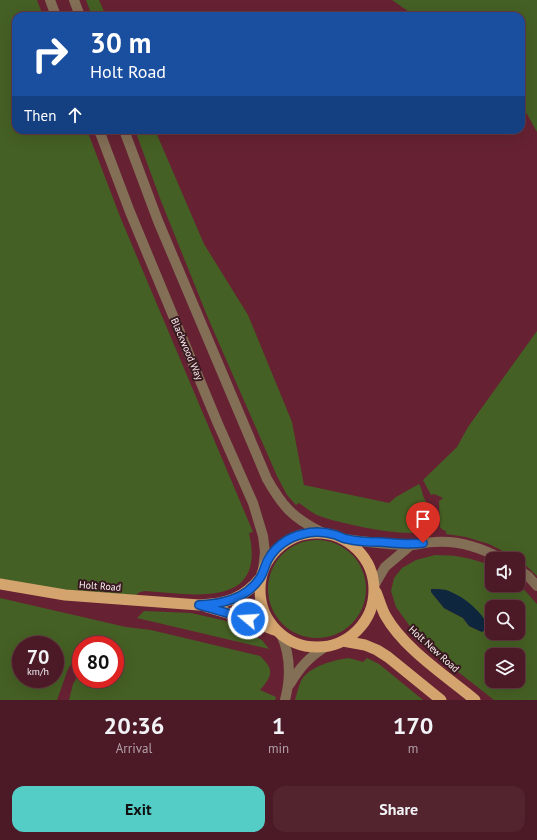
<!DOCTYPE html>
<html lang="en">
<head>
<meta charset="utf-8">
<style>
  :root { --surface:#4c1a26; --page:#53232e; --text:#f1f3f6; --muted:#b2a1a7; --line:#633843; --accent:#54cdc6 }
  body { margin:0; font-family:"PT Sans",sans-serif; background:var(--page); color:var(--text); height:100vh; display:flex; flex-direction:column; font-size:15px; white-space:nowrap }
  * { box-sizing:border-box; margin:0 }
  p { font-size:13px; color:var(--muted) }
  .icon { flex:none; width:22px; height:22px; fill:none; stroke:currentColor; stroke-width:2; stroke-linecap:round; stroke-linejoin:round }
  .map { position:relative; height:700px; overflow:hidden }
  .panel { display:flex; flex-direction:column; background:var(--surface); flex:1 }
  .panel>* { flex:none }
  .hud { position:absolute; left:12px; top:12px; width:513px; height:122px; border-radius:12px; box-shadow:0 4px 16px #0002,0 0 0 1px var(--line); background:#1a4fa0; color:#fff; overflow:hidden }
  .buttons { position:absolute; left:485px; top:552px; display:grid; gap:8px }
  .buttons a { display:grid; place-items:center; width:40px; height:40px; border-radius:8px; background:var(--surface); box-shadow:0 4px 16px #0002,0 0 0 1px var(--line); font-size:20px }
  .speed { position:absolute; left:12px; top:636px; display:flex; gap:8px; font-size:20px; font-weight:700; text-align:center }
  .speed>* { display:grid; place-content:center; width:52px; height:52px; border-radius:50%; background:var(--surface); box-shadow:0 4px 16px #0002,0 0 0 1px var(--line); line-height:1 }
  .speed small { font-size:10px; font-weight:400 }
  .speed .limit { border:6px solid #d22; background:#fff; color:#111 }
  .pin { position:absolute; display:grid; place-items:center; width:34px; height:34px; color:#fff; margin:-41px -17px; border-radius:50% 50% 50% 0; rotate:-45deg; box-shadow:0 0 4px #0007 }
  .pin .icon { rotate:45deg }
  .me { position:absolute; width:44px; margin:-22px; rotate:288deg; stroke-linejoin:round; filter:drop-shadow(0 0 3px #0008) }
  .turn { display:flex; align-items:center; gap:14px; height:84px; padding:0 12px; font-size:18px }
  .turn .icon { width:52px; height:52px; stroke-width:2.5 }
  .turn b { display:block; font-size:28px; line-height:34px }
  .then { display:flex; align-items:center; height:38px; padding:0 12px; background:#0003; gap:8px; font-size:15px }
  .eta { display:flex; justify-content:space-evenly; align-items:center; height:68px; text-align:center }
  .eta b { font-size:24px; font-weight:700; line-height:28px }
  .button { display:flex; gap:8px; margin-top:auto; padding:8px 12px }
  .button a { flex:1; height:46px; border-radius:12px; background:var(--accent); color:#111; font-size:16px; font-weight:700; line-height:46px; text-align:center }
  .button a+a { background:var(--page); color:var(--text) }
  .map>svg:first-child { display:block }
  .green { fill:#456024; fill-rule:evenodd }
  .water { fill:#0e273f }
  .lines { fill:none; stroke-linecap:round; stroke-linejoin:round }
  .minor { stroke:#836e56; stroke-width:10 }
  .tertiary { stroke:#836e56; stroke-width:10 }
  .trunk { stroke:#d4a46e; stroke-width:11 }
  .route-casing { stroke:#114b97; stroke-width:10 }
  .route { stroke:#1a73e8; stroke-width:7 }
  .labels { text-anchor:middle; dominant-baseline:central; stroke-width:4; stroke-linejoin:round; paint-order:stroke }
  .street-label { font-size:10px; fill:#f9f0f1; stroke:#38191f }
</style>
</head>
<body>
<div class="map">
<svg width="537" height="700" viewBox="0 0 537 700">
  <rect width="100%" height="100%" fill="#662232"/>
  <g class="green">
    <path d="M0,0H37L43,16H16V130H87L121,219L253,532L249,533C267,610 192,594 145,591L140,592L136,595L55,589L0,579Z"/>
    <polygon points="86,0 99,0 106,16 92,16"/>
    <polygon points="392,0 537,0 537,132 527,114 521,108 521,16 415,16"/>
    <path d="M135,130H155L204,244L248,315L292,422L304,485L389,503L396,497L419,484C422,489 422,493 424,498C426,502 429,506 430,509C431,515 431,526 426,530C413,540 332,522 317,515C310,512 304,506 299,503L296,505L287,495L277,476L208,318L161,201Z"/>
    <polygon points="537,331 537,576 520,560 489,544 466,537 446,534 446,531 443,530 440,527 439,501 443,498 434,494 431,495 423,480 457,447 468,427"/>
    <circle cx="317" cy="589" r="49"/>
    <path d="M435,555C456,555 472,558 492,566V585H518V583L537,604V700H494L429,649L414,632L396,607L391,591L394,578L402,568L416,560ZM431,592L482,632L469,626L463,618L444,608ZM492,607H518V633H492ZM492,655H518V681H492Z"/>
    <path d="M0,598L126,627L151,630L260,656C275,670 272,676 260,690L276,697L275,700H69L73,684L81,671V679H115V645H81V657L73,661L68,669L57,700H0ZM21,645H55V679H21Z"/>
    <polygon points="144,611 191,613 235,623 235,627 262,640 269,649 137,618"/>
    <path d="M349,658L363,662L367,658L379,664L423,700H295C297,694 298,687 301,681C309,666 334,660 349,658Z"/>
  </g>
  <path class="water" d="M431,589C436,589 444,589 449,591C466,598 481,611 489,627L482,632L469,626L463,618L444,608L431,592Z"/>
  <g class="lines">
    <g class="minor">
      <path d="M346,539C367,542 389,545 410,545C418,545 426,542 434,542C458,540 482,548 502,559"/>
      <polyline points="518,569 528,576 537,586"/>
      <polyline points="375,584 385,567 411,545"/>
      <path d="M281,634C291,656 291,677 285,700"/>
      <path d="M290,684C300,667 310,656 327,646"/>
    </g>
    <g class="tertiary">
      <polyline points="50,0 56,16"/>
      <polyline points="74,0 80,16"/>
      <polyline points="99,130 130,212 218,424 253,503 263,536 265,552 263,570"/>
      <path d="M124,130L158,221L267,479C283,507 292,517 321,532"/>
    </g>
    <g class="trunk">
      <circle cx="317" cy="590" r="57"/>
      <path d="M0,584L65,595L199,605C225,604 244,599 261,577"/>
      <path d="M376,592C379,599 381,607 385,615C404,649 445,675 475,700"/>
      <polyline points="207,607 241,617 274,630"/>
      <polyline points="343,641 365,645 377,650 388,657 441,700"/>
    </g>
  </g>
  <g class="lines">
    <defs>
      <path id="route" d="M248,619L199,605C222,604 246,599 260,578C264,572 265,564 269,558C276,546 289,537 303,534C313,531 326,532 336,535C339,536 343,539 347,539C358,542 369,542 380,542C395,543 409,545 423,543"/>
    </defs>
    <use href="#route" class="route-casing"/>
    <use href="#route" class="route"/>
  </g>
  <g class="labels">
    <g class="street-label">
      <text transform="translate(187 349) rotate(67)">Blackwood Way</text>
      <text transform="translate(100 586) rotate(4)">Holt Road</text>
      <text transform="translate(434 649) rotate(42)">Holt New Road</text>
    </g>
  </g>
</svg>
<div class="buttons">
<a><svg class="icon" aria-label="sound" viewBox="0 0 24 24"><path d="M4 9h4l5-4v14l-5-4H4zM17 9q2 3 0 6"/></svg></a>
<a><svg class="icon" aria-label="search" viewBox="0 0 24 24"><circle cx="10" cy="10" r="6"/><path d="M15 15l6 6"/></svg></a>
<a><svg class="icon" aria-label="layers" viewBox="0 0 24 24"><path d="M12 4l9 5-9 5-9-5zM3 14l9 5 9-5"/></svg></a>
</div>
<div class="speed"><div>70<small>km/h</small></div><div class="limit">80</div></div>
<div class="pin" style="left:423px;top:543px;background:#d93025"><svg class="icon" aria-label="arrive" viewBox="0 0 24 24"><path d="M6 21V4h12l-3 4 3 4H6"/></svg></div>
<svg class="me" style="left:248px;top:619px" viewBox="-20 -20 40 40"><circle r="17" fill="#1a73e8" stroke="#fff" stroke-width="3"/><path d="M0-11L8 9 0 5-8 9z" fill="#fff"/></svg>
<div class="hud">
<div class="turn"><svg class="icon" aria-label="right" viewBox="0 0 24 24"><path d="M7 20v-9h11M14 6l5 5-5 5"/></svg><div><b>30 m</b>Holt Road</div></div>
<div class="then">Then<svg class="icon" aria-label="ahead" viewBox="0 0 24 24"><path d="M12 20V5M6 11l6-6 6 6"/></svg></div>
</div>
</div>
<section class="panel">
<div class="eta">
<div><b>20:36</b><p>Arrival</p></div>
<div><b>1</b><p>min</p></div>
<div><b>170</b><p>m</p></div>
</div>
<div class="button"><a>Exit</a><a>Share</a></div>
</section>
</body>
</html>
